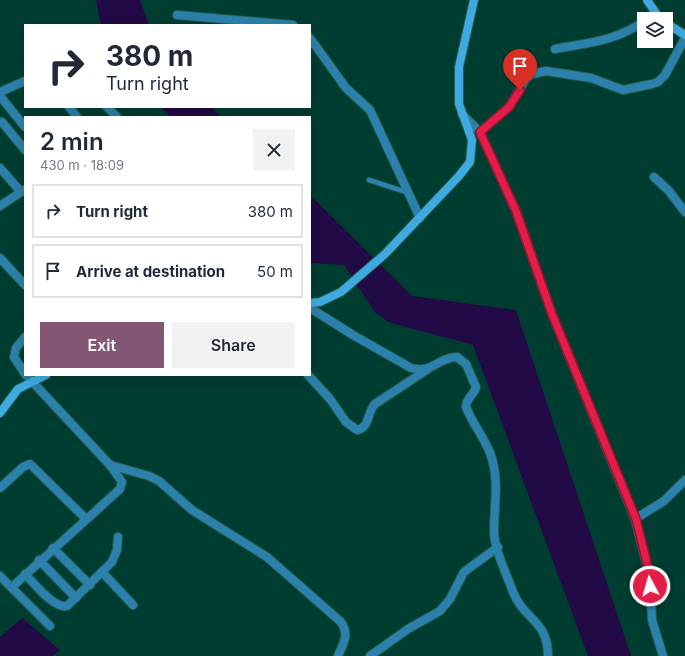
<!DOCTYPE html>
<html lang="en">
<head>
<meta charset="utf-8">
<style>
  :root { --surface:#fff; --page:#f2f2f3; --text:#1f2937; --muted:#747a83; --line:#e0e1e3; --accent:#835673 }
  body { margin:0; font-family:Inter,sans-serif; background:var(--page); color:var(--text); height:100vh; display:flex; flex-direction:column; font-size:15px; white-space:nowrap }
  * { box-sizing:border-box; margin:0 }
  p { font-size:13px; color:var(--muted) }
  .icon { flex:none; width:22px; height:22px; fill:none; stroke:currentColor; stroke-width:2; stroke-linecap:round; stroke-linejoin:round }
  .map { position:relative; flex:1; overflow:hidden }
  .side { position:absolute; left:24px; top:116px; width:287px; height:260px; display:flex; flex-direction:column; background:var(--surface); border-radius:0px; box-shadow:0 4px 16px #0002 }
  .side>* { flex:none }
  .top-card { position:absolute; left:24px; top:24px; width:287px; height:84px; border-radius:0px; box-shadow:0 4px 16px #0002; background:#fff; color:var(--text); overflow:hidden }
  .buttons { position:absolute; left:637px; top:12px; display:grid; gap:8px }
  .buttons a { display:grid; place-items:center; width:36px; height:36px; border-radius:0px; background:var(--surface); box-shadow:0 4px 16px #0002; font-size:20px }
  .pin { position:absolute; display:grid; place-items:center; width:34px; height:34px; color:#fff; margin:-41px -17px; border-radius:50% 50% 50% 0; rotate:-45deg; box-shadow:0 0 4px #0007 }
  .pin .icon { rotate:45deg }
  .me { position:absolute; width:44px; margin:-22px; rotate:354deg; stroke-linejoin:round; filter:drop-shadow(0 0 3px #0008) }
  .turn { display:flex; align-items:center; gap:14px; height:84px; padding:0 16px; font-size:18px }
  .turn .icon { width:52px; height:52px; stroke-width:2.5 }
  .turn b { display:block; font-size:28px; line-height:34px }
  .round { display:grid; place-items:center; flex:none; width:42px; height:42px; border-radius:0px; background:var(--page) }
  .summary { display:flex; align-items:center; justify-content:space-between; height:68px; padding:0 16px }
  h1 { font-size:24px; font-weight:600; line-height:30px }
  .cta { display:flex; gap:8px; margin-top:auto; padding:8px 16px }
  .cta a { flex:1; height:46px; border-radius:0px; background:var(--accent); color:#fff; font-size:16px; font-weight:600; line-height:46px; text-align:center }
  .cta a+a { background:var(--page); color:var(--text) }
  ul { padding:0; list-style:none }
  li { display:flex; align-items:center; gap:12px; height:54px; margin:0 8px 6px; padding:0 8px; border:2px solid var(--line); border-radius:0px }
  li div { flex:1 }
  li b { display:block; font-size:15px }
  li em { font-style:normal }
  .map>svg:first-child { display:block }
  .water { fill:#210a45 }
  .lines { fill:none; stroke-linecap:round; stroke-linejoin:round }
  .lane-casing { stroke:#235d50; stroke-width:6 }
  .street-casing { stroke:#235d50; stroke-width:10 }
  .secondary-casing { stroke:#235d50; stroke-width:10 }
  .lane { stroke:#2c81ac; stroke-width:4.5 }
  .street { stroke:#2c81ac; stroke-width:8 }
  .secondary { stroke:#3faae0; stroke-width:8 }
  .route-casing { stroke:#92132f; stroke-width:10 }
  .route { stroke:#e11d48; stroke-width:7 }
</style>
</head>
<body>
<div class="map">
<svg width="685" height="656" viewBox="0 0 685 656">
  <rect width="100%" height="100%" fill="#003d31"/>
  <g class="water">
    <polygon points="96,0 140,0 149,25 101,25"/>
    <polygon points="161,107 211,107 222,117 170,117"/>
    <polygon points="310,195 412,296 516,310 631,656 588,656 473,345 388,322 374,311 344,265 310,263"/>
    <polygon points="22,618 60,650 53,656 0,656 0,637"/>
  </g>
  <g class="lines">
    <defs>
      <polyline id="lane" points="369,180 409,193"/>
      <g id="street">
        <polyline points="177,15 293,25"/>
        <polyline points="646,19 655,13"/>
        <polyline points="310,38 346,88 370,110 420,218"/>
        <path d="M555,49C587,43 617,41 644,21"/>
        <polyline points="0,92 25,81"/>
        <polyline points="0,96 25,127"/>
        <polyline points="69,107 77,117"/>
        <polyline points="107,107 117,117"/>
        <polyline points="462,114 480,132 516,211 552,314 635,519 650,578 652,620 663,656"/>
        <polyline points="2,122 25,150"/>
        <polyline points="480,132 509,107 526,79 532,74 546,71 591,78 623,90 652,84 658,82 665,75 685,38"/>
        <polyline points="0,168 21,192"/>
        <polyline points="654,177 669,191 685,212"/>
        <polyline points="0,206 24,190"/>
        <polyline points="0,258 25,285"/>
        <path d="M310,308L353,335L411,368C433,374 438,357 457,357L466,364L476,387C474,395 466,398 466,407C472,423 484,437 490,453C500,479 494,505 494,531C494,549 507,575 513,592C524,620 548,620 548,656"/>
        <polyline points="25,337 16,348 14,357 25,374"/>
        <path d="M308,375L330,399L346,422L357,430C370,428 367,412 375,404L428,369"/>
        <path d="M110,465L149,476L159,481L192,510L267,557L341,622C350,635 343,644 338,656"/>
        <polyline points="0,488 23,467 30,464 86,519"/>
        <polyline points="635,519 664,501 685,480"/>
        <polyline points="53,548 90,585"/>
        <polyline points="39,560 76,598"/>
        <polyline points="103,573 133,605"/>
        <path d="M25,574C34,583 54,609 67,606L112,562L117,550L118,537"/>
        <polyline points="0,576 50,626"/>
        <polyline points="12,587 120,489 122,482 110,465 26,375"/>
        <polyline points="370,656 408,629 440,611 450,599 464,572 498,547"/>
      </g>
      <g id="secondary">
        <polyline points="647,0 660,19"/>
        <polyline points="666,23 685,35"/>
        <polyline points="310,303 320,302 341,292 385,254 459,176 470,162 472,140 459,104 459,67 474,0"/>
        <polyline points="0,413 18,389 46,375"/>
      </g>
    </defs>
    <use href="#lane" class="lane-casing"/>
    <use href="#street" class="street-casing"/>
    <use href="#secondary" class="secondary-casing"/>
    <use href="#lane" class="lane"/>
    <use href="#street" class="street"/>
    <use href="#secondary" class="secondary"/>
  </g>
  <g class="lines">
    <defs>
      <polyline id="route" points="520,90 509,107 480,132 516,211 552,314 636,519 648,567 650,586"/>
    </defs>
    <use href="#route" class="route-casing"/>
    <use href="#route" class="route"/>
  </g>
</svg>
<div class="buttons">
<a><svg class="icon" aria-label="layers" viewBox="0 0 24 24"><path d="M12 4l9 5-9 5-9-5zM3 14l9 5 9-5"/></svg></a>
</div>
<div class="pin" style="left:520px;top:90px;background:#d93025"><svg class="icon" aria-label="arrive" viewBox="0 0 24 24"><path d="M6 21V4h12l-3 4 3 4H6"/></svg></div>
<svg class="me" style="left:650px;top:586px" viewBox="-20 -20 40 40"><circle r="17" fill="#e11d48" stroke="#fff" stroke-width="3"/><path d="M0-11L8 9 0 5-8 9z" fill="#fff"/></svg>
<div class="top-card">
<div class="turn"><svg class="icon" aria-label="right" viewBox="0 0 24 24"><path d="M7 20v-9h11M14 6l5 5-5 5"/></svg><div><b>380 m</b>Turn right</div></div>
</div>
<section class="side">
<div class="summary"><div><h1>2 min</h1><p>430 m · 18:09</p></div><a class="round"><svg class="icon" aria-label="close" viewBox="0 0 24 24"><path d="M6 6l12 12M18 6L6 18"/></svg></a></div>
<ul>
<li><svg class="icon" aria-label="right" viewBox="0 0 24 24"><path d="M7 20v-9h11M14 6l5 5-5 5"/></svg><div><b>Turn right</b></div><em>380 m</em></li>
<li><svg class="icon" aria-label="arrive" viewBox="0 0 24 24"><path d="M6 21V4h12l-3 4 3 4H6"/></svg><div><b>Arrive at destination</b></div><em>50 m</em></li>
</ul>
<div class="cta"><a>Exit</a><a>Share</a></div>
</section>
</div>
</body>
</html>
